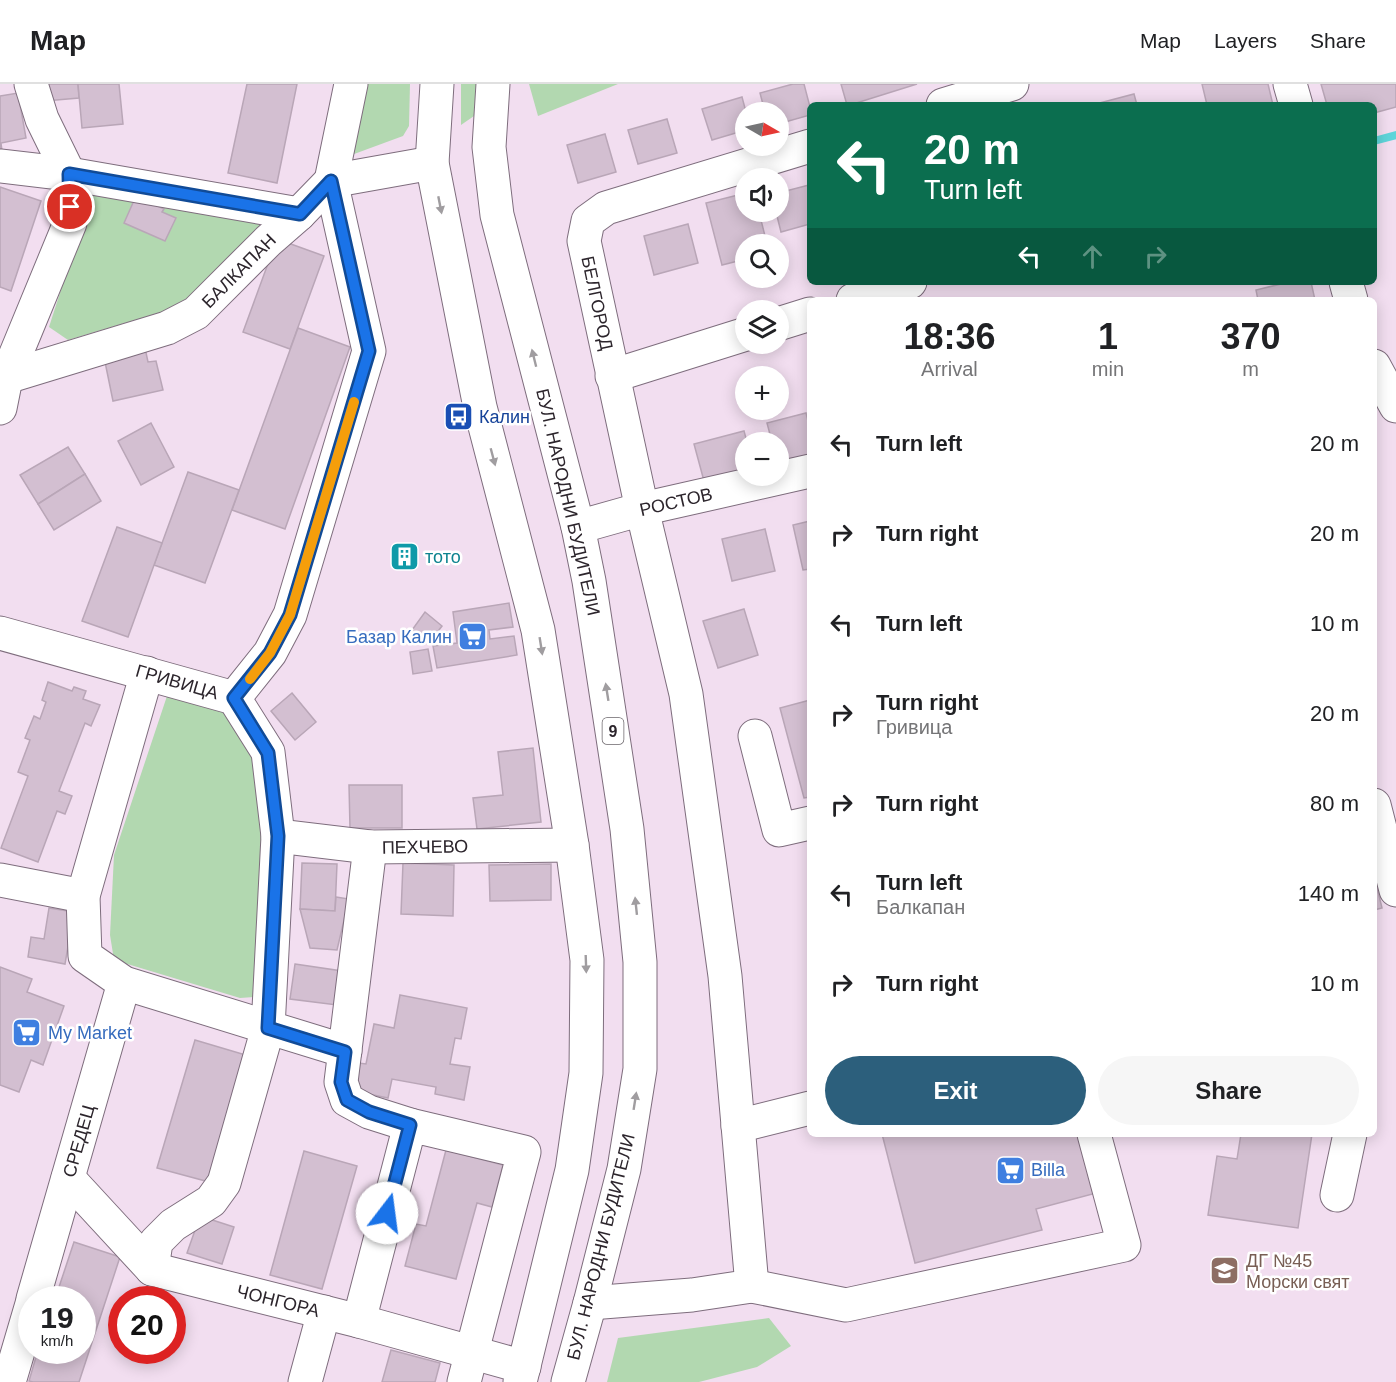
<!DOCTYPE html>
<html lang="en">
<head>
<meta charset="utf-8">
<style>
  :root { --surface:#fff; --page:#f6f6f6; --text:#202124; --muted:#757577; --line:#e0e0e0; --accent:#2c5f7c }
  body { margin:0; font-family:Helvetica,sans-serif; background:var(--page); color:var(--text); height:100vh; display:flex; flex-direction:column; font-size:22px; white-space:nowrap }
  * { box-sizing:border-box; margin:0 }
  p { font-size:20px; color:var(--muted) }
  .icon { flex:none; width:33px; height:33px; fill:none; stroke:currentColor; stroke-width:2; stroke-linecap:round; stroke-linejoin:round }
  .map { position:relative; flex:1; overflow:hidden }
  .drawer { position:absolute; left:807px; top:213px; width:570px; height:840px; display:flex; flex-direction:column; background:var(--surface); border-radius:9px; box-shadow:0 3px 15px #0003 }
  .drawer>* { flex:none }
  .hud { position:absolute; left:807px; top:18px; width:570px; height:183px; border-radius:9px; box-shadow:0 3px 15px #0003; background:#0b6e4f; color:#fff; overflow:hidden }
  .needle { width:39px; rotate:99deg }
  .buttons { position:absolute; left:735px; top:18px; display:grid; gap:12px }
  .buttons a { display:grid; place-items:center; width:54px; height:54px; border-radius:50%; background:var(--surface); box-shadow:0 3px 15px #0003; font-size:30px }
  .speed { position:absolute; left:18px; top:1202px; display:flex; gap:12px; font-size:30px; font-weight:700; text-align:center }
  .speed>* { display:grid; place-content:center; width:78px; height:78px; border-radius:50%; background:var(--surface); box-shadow:0 3px 15px #0003; line-height:1 }
  .speed small { font-size:15px; font-weight:400 }
  .speed .limit { border:9px solid #d22; background:#fff; color:#111 }
  .pin { position:absolute; display:grid; place-items:center; width:51px; height:51px; color:#fff; margin:-26px; border:3px solid #fff; border-radius:50%; box-shadow:0 2px 6px #0007 }
  .me { position:absolute; width:66px; margin:-33px; rotate:15deg; stroke-linejoin:round; filter:drop-shadow(0 0 4px #0008) }
  .turn { display:flex; align-items:center; gap:21px; height:126px; padding:0 18px; font-size:27px }
  .turn .icon { width:78px; height:78px; stroke-width:2.5 }
  .turn b { display:block; font-size:42px; line-height:51px }
  .lanes { display:flex; align-items:center; height:57px; padding:0 18px; background:#0003; justify-content:center; gap:30px; direction:ltr }
  .lanes .off { opacity:.35 }
  .eta { display:flex; justify-content:space-evenly; align-items:center; height:102px; text-align:center }
  .eta b { font-size:36px; font-weight:700; line-height:42px }
  .action { display:flex; gap:12px; margin-top:auto; padding:12px 18px }
  .action a { flex:1; height:69px; border-radius:36px; background:var(--accent); color:#fff; font-size:24px; font-weight:700; line-height:69px; text-align:center }
  .action a+a { background:var(--page); color:var(--text) }
  ul { padding:0; list-style:none }
  li { display:flex; align-items:center; gap:18px; height:90px; padding:0 18px }
  li div { flex:1 }
  li b { display:block; font-size:22px }
  li em { font-style:normal }
  header { display:flex; align-items:center; gap:36px; box-sizing:border-box; height:84px; padding:0 30px; background:var(--surface); border-bottom:2px solid var(--line) }
  header strong { font-size:28px }
  nav { display:flex; gap:33px; margin-inline-start:auto; font-size:21px }
  .map>svg:first-child { display:block }
  .green { fill:#b2d8b0 }
  .lines { fill:none; stroke-linecap:round; stroke-linejoin:round }
  .stream { stroke:#5ed5da; stroke-width:8 }
  .building { fill:#d3bfd1; stroke:#b9a6b7; stroke-width:1.5 }
  .minor-casing { stroke:#7e6d7d; stroke-width:35 }
  .major-casing { stroke:#7e6d7d; stroke-width:35 }
  .minor { stroke:#fff; stroke-width:33 }
  .major { stroke:#fff; stroke-width:33 }
  .oneway { fill:#a09da0 }
  .route-casing { stroke:#114b97; stroke-width:15 }
  .route { stroke:#1a73e8; stroke-width:10 }
  .slow { stroke:#f59e0b; stroke-width:10 }
  .labels { text-anchor:middle; dominant-baseline:central; stroke-width:5; stroke-linejoin:round; paint-order:stroke }
  .shield { fill:#fff; stroke:#6b666b; stroke-width:1.5 }
  .shield-label { font-size:16px; font-weight:bold; fill:#2c252c }
  .street-label { font-size:18px; fill:#2c252c; stroke:#fff }
  .transit-label { font-size:18px; fill:#164399; stroke:#fff; text-anchor:start }
  .culture-label { font-size:18px; fill:#0d838f; stroke:#fff; text-anchor:start }
  .shop-label { font-size:18px; fill:#366cbe; stroke:#fff; text-anchor:start }
  .education-label { font-size:18px; fill:#785e54; stroke:#fff; text-anchor:start }
</style>
</head>
<body>
<header>
<strong>Map</strong>
<nav><a>Map</a><a>Layers</a><a>Share</a></nav>
</header>
<div class="map">
<svg width="1396" height="1298" viewBox="0 0 1396 1298">
  <rect width="100%" height="100%" fill="#f2def0"/>
  <g class="green">
    <polygon points="360,0 410,0 409,42 403,52 346,73"/>
    <polygon points="461,0 476,0 474,32 461,41"/>
    <polygon points="529,0 618,0 538,32"/>
    <polygon points="92,109 263,139 197,209 162,228 68,256 49,243"/>
    <polygon points="168,609 230,625 256,671 265,707 254,913 240,914 114,876 110,851 114,771"/>
    <polygon points="769,1234 791,1262 757,1283 699,1298 607,1298 618,1254"/>
  </g>
  <g class="lines">
    <polyline class="stream" points="1374,57 1396,51"/>
  </g>
  <g class="building">
    <polygon points="41,0 78,0 79,14 45,17"/>
    <polygon points="78,0 119,0 123,40 82,44"/>
    <polygon points="247,0 297,0 277,99 228,89"/>
    <polygon points="793,0 804,0 810,23 810,31 778,40 778,28 765,28 760,9"/>
    <polygon points="841,0 917,0 850,21 847,21"/>
    <polygon points="1202,0 1268,0 1273,21 1207,21"/>
    <polygon points="1321,0 1396,0 1396,23 1374,29 1374,21 1327,21"/>
    <polygon points="18,9 26,54 1,59 2,67 0,68 0,12"/>
    <polygon points="1134,10 1137,21 1092,21"/>
    <polygon points="742,13 746,28 746,46 712,56 702,25"/>
    <polygon points="667,35 677,69 638,80 628,46"/>
    <polygon points="605,50 616,88 578,99 567,61"/>
    <polygon points="809,101 810,140 781,148 776,128 778,128 778,109"/>
    <polygon points="0,103 41,117 11,207 0,203"/>
    <polygon points="746,109 746,128 759,128 767,160 746,160 746,175 722,181 706,119"/>
    <polygon points="136,112 164,125 162,128 176,134 165,157 124,139"/>
    <polygon points="688,140 698,179 654,191 644,152"/>
    <polygon points="277,155 324,172 290,265 243,248"/>
    <polygon points="1289,198 1311,198 1315,216 1258,216 1256,206"/>
    <polygon points="298,244 350,263 285,445 232,426"/>
    <polygon points="145,264 148,278 156,277 163,306 113,317 104,273"/>
    <polygon points="806,329 810,345 810,371 778,379 778,358 772,358 767,339"/>
    <polygon points="151,339 174,383 141,401 118,357"/>
    <polygon points="744,347 747,358 746,386 704,397 694,360"/>
    <polygon points="68,363 85,390 38,420 20,391"/>
    <polygon points="188,388 239,406 205,499 154,481"/>
    <polygon points="85,390 101,417 54,446 38,420"/>
    <polygon points="810,437 810,485 803,486 793,441"/>
    <polygon points="117,443 162,459 128,553 82,537"/>
    <polygon points="765,445 775,487 732,497 722,455"/>
    <polygon points="397,462 414,465 410,485 393,481"/>
    <polygon points="509,519 513,543 489,546 490,555 514,552 517,571 437,584 433,562 457,559 453,528"/>
    <polygon points="744,525 758,571 718,584 703,537"/>
    <polygon points="425,528 442,542 429,559 412,546"/>
    <polygon points="428,565 432,587 413,590 410,568"/>
    <polygon points="48,598 72,607 74,603 86,607 83,615 100,621 91,642 85,639 59,707 72,712 65,730 57,727 38,778 1,764 28,692 18,688 30,656 25,654 34,632 40,635 46,618 42,616"/>
    <polygon points="292,609 316,638 295,656 271,627"/>
    <polygon points="810,616 810,713 804,714 780,624"/>
    <polygon points="533,664 541,738 477,745 473,714 503,711 498,668"/>
    <polygon points="349,701 402,701 402,744 350,744"/>
    <polygon points="302,779 337,780 335,827 300,825"/>
    <polygon points="403,779 454,781 453,832 401,830"/>
    <polygon points="551,780 551,816 490,817 489,781"/>
    <polygon points="1374,791 1382,824 1374,826"/>
    <polygon points="336,813 349,815 337,866 310,864 300,825 335,827"/>
    <polygon points="49,824 74,828 65,880 28,873 31,853 44,855"/>
    <polygon points="295,880 342,887 337,921 290,915"/>
    <polygon points="0,883 32,895 27,908 64,922 43,981 31,976 19,1008 0,1001"/>
    <polygon points="400,911 467,924 461,955 455,954 450,980 470,983 464,1016 435,1010 436,1003 392,995 388,1014 354,1007 359,979 366,980 374,940 394,944"/>
    <polygon points="195,956 249,972 213,1099 157,1084"/>
    <polygon points="882,1050 1086,1050 1100,1108 1036,1125 1042,1146 915,1179"/>
    <polygon points="1241,1050 1312,1050 1298,1144 1208,1131 1217,1072 1237,1075"/>
    <polygon points="446,1066 503,1081 492,1123 477,1119 456,1195 405,1182 416,1140 426,1142"/>
    <polygon points="304,1067 357,1082 322,1205 270,1191"/>
    <polygon points="200,1132 234,1143 222,1180 187,1169"/>
    <polygon points="74,1158 120,1173 79,1298 33,1298 29,1297 38,1266 82,1266 82,1215 55,1215"/>
    <polygon points="391,1266 440,1279 435,1298 382,1298"/>
  </g>
  <g class="lines">
    <defs>
      <g id="minor">
        <polyline points="1290,0 1296,21"/>
        <polyline points="943,21 1012,0"/>
        <polyline points="0,82 69,90 299,130"/>
        <polyline points="1346,198 1351,216"/>
        <polyline points="853,216 910,198"/>
        <polyline points="778,240 810,230"/>
        <polyline points="1374,282 1396,322"/>
        <polyline points="612,292 746,250"/>
        <polyline points="0,295 167,244 196,229 268,157 299,130 331,97 432,79"/>
        <polyline points="0,324 6,294 70,139 69,90 42,35 31,0"/>
        <polyline points="578,443 642,425 810,387"/>
        <polyline points="0,549 234,614 268,668 278,752 268,944 224,1099 211,1117 173,1141 156,1158 152,1185"/>
        <polyline points="147,589 83,812 85,872 124,899 345,967"/>
        <polyline points="234,614 270,569 290,531 369,267 331,97 351,0"/>
        <polyline points="755,652 779,746 810,739"/>
        <polyline points="1374,721 1396,806"/>
        <polyline points="278,752 370,763 572,761"/>
        <polyline points="370,763 341,998 347,1016 369,1028 410,1041"/>
        <polyline points="0,796 83,812"/>
        <polyline points="738,1042 810,1024"/>
        <polyline points="68,1094 152,1185 359,1237 524,1283"/>
        <polyline points="1337,1111 1350,1050"/>
        <polyline points="752,1202 846,1221 1124,1161 1094,1050"/>
        <polyline points="33,1215 124,899"/>
        <polyline points="590,1219 692,1211 752,1202 725,892 686,610 642,425 584,157 588,137 606,124 810,62"/>
        <polyline points="359,1237 410,1041 524,1068 464,1298"/>
        <polyline points="9,1298 32,1220"/>
        <polyline points="305,1298 324,1228"/>
      </g>
      <g id="major">
        <polyline points="437,0 432,79 480,323 538,546 572,761 587,876 586,989 572,1086 520,1298"/>
        <polyline points="493,0 489,63 497,131 578,443 589,497 627,745 640,878 640,985 624,1085 590,1219 568,1298"/>
      </g>
    </defs>
    <use href="#minor" class="minor-casing"/>
    <use href="#major" class="major-casing"/>
    <use href="#minor" class="minor"/>
    <use href="#major" class="major"/>
  </g>
  <defs><path id="oneway-solid" d="M-6-.8H1V-3.2L6.5 0L1 3.2V.8H-6Z" transform="scale(1.5)"/></defs>
  <g class="oneway">
    <use href="#oneway-solid" transform="translate(440 121) rotate(79)"/>
    <use href="#oneway-solid" transform="translate(534 274) rotate(-104)"/>
    <use href="#oneway-solid" transform="translate(493 373) rotate(75)"/>
    <use href="#oneway-solid" transform="translate(541 562) rotate(81)"/>
    <use href="#oneway-solid" transform="translate(607 608) rotate(-99)"/>
    <use href="#oneway-solid" transform="translate(636 822) rotate(-96)"/>
    <use href="#oneway-solid" transform="translate(586 880) rotate(88)"/>
    <use href="#oneway-solid" transform="translate(635 1017) rotate(-81)"/>
  </g>
  <g class="lines">
    <defs>
      <polyline id="route" points="70,123 69,90 300,130 331,97 369,267 290,531 270,569 234,614 268,669 278,752 268,944 345,968 341,998 347,1016 369,1028 410,1041 387,1129"/>
    </defs>
    <use href="#route" class="route-casing"/>
    <use href="#route" class="route"/>
    <polyline class="slow" points="250,595 270,569 290,531 354,318"/>
  </g>
  <defs>
    <symbol id="bus-square" viewBox="-11 -11 22 22"><rect x="-9" y="-9" width="18" height="18" rx="4" fill="#1a4fb4" stroke="#fff"/><path d="M-5-6H5V4H4V6H2V4H-2V6H-4V4H-5ZM-3.5-4V0h7V-4ZM-3.5 1.2v1.5H-2V1.2ZM2 1.2v1.5H3.5V1.2Z" fill="#fff"/></symbol>
    <symbol id="building-square" viewBox="-11 -11 22 22"><rect x="-9" y="-9" width="18" height="18" rx="4" fill="#0f9aa8" stroke="#fff"/><path d="M-4-6H4V6H1V3H-1V6H-4ZM-2.5-4.3h1.7v1.8h-1.7ZM.8-4.3h1.7v1.8H.8ZM-2.5-1h1.7V.8h-1.7ZM.8-1h1.7V.8H.8Z" fill="#fff"/></symbol>
    <symbol id="supermarket-square" viewBox="-11 -11 22 22"><rect x="-9" y="-9" width="18" height="18" rx="4" fill="#3f7fe0" stroke="#fff"/><path d="M-6-5.5h2.5l.6 2H6L4.5 2H-2.5L-4.4-4H-6ZM-1.5 3.2a1.3 1.3 0 1 0 .1 0ZM3 3.2a1.3 1.3 0 1 0 .1 0Z" fill="#fff"/></symbol>
    <symbol id="school-square" viewBox="-11 -11 22 22"><rect x="-9" y="-9" width="18" height="18" rx="4" fill="#8d6e63" stroke="#fff"/><path d="M0-5L7-2L0 1L-7-2ZM-4 1L0 2.5L4 1V4Q0 6-4 4Z" fill="#fff"/></symbol>
  </defs>
  <g fill-rule="evenodd">
    <use href="#bus-square" x="442" y="316" width="33" height="33"/>
    <use href="#building-square" x="388" y="456" width="33" height="33"/>
    <use href="#supermarket-square" x="456" y="536" width="33" height="33"/>
    <use href="#supermarket-square" x="10" y="932" width="33" height="33"/>
    <use href="#supermarket-square" x="994" y="1070" width="33" height="33"/>
    <use href="#school-square" x="1208" y="1170" width="33" height="33"/>
  </g>
  <g class="labels">
    <rect class="shield" x="602.5" y="634" width="21" height="26" rx="4.5"/>
    <g class="shield-label">
      <text x="613" y="647">9</text>
    </g>
    <g class="street-label">
      <text transform="translate(239 187) rotate(-45)">БАЛКАПАН</text>
      <text transform="translate(597 219) rotate(78)">БЕЛГОРОД</text>
      <text transform="translate(568 418) rotate(77)">БУЛ. НАРОДНИ БУДИТЕЛИ</text>
      <text transform="translate(676 418) rotate(-13)">РОСТОВ</text>
      <text transform="translate(177 598) rotate(16)">ГРИВИЦА</text>
      <text transform="translate(425 763) rotate(-1)">ПЕХЧЕВО</text>
      <text transform="translate(79 1057) rotate(-74)">СРЕДЕЦ</text>
      <text transform="translate(601 1163) rotate(-76)">БУЛ. НАРОДНИ БУДИТЕЛИ</text>
      <text transform="translate(278 1217) rotate(14)">ЧОНГОРА</text>
    </g>
    <g class="transit-label">
      <text x="479" y="333">Калин</text>
    </g>
    <g class="culture-label">
      <text x="425" y="473">тото</text>
    </g>
    <g class="shop-label">
      <text x="452" y="553" text-anchor="end">Базар Калин</text>
      <text x="48" y="949">My Market</text>
      <text x="1031" y="1086">Billa</text>
    </g>
    <g class="education-label">
      <text x="1246" y="1177">ДГ №45<tspan x="1246" dy="21">Морски свят</tspan></text>
    </g>
  </g>
</svg>
<div class="buttons">
<a><svg class="needle" viewBox="-14 -14 28 28"><path d="M0-13l5 13h-10z" fill="#e53935"/><path d="M0 13l5-13h-10z" fill="#757577"/></svg></a>
<a><svg class="icon" aria-label="sound" viewBox="0 0 24 24"><path d="M4 9h4l5-4v14l-5-4H4zM17 9q2 3 0 6"/></svg></a>
<a><svg class="icon" aria-label="search" viewBox="0 0 24 24"><circle cx="10" cy="10" r="6"/><path d="M15 15l6 6"/></svg></a>
<a><svg class="icon" aria-label="layers" viewBox="0 0 24 24"><path d="M12 4l9 5-9 5-9-5zM3 14l9 5 9-5"/></svg></a>
<a>+</a>
<a>−</a>
</div>
<div class="speed"><div>19<small>km/h</small></div><div class="limit">20</div></div>
<div class="pin" style="left:70px;top:123px;background:#d93025"><svg class="icon" aria-label="arrive" viewBox="0 0 24 24"><path d="M6 21V4h12l-3 4 3 4H6"/></svg></div>
<svg class="me" style="left:387px;top:1129px" viewBox="-20 -20 40 40"><circle r="19" fill="#fff"/><path d="M0-13L10 11 0 6-10 11z" fill="#1a73e8"/></svg>
<div class="hud">
<div class="turn"><svg class="icon" aria-label="left" viewBox="0 0 24 24"><path d="M17 20v-9H6M10 6l-5 5 5 5"/></svg><div><b>20 m</b>Turn left</div></div>
<div class="lanes"><svg class="icon" aria-label="left" viewBox="0 0 24 24"><path d="M17 20v-9H6M10 6l-5 5 5 5"/></svg><svg class="icon off" aria-label="ahead" viewBox="0 0 24 24"><path d="M12 20V5M6 11l6-6 6 6"/></svg><svg class="icon off" aria-label="right" viewBox="0 0 24 24"><path d="M7 20v-9h11M14 6l5 5-5 5"/></svg></div>
</div>
<section class="drawer">
<div class="eta">
<div><b>18:36</b><p>Arrival</p></div>
<div><b>1</b><p>min</p></div>
<div><b>370</b><p>m</p></div>
</div>
<ul>
<li><svg class="icon" aria-label="left" viewBox="0 0 24 24"><path d="M17 20v-9H6M10 6l-5 5 5 5"/></svg><div><b>Turn left</b></div><em>20 m</em></li>
<li><svg class="icon" aria-label="right" viewBox="0 0 24 24"><path d="M7 20v-9h11M14 6l5 5-5 5"/></svg><div><b>Turn right</b></div><em>20 m</em></li>
<li><svg class="icon" aria-label="left" viewBox="0 0 24 24"><path d="M17 20v-9H6M10 6l-5 5 5 5"/></svg><div><b>Turn left</b></div><em>10 m</em></li>
<li><svg class="icon" aria-label="right" viewBox="0 0 24 24"><path d="M7 20v-9h11M14 6l5 5-5 5"/></svg><div><b>Turn right</b><p>Гривица</p></div><em>20 m</em></li>
<li><svg class="icon" aria-label="right" viewBox="0 0 24 24"><path d="M7 20v-9h11M14 6l5 5-5 5"/></svg><div><b>Turn right</b></div><em>80 m</em></li>
<li><svg class="icon" aria-label="left" viewBox="0 0 24 24"><path d="M17 20v-9H6M10 6l-5 5 5 5"/></svg><div><b>Turn left</b><p>Балкапан</p></div><em>140 m</em></li>
<li><svg class="icon" aria-label="right" viewBox="0 0 24 24"><path d="M7 20v-9h11M14 6l5 5-5 5"/></svg><div><b>Turn right</b></div><em>10 m</em></li>
</ul>
<div class="action"><a>Exit</a><a>Share</a></div>
</section>
</div>
</body>
</html>
